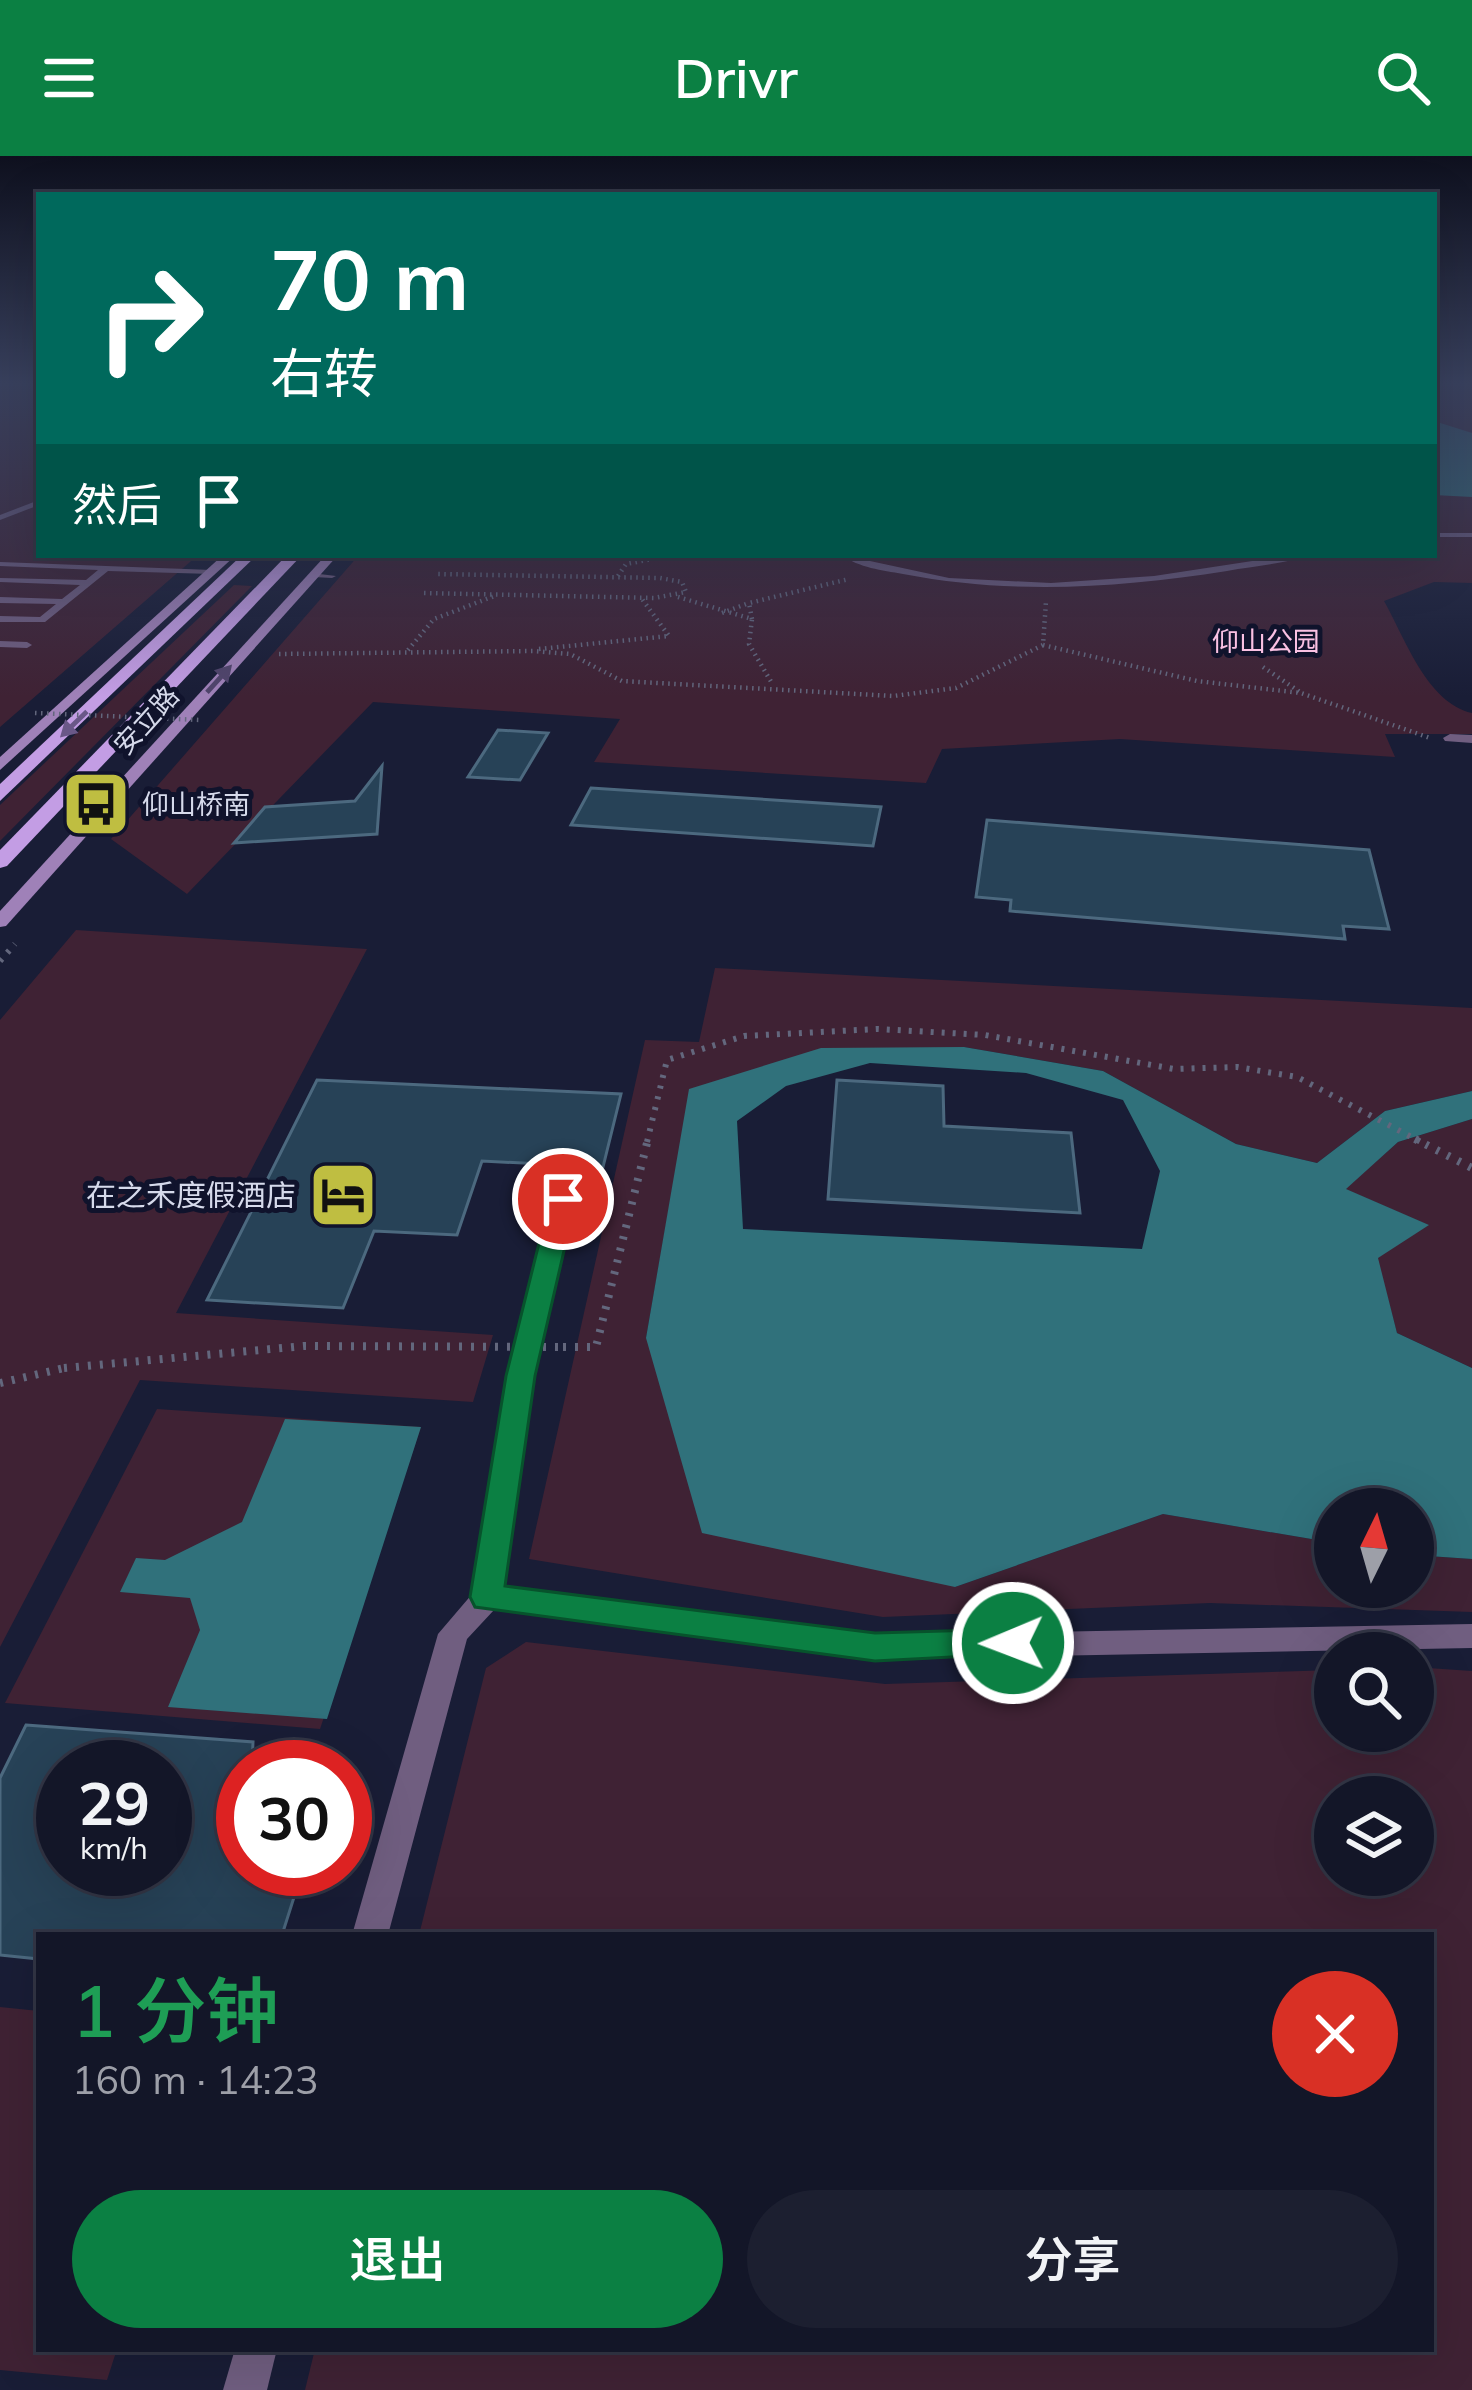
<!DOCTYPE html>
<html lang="zh">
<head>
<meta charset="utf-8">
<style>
  :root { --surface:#131628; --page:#1c1f30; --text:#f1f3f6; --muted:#9d9fa8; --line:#323545; --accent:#0b8043 }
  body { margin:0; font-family:Mulish,"Noto Sans SC",sans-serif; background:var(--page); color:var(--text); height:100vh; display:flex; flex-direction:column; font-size:45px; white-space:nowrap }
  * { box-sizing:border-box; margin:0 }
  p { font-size:39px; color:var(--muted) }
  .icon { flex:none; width:66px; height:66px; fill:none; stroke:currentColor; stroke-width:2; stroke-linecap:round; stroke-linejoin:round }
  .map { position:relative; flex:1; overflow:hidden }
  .drawer { position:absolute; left:36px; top:1776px; width:1398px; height:420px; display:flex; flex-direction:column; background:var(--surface); border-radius:0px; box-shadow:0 12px 48px #0002,0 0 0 3px var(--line) }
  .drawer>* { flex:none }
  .banner { position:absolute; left:36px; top:36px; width:1401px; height:366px; border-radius:0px; box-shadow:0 12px 48px #0002,0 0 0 3px var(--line); background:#00695c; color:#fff; overflow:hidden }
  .needle { width:78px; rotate:5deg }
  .fabs { position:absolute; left:1314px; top:1332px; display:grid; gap:24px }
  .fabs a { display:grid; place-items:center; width:120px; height:120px; border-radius:50%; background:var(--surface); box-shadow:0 12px 48px #0002,0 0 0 3px var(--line); font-size:60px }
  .speed { position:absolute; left:36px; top:1584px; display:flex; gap:24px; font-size:60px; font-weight:700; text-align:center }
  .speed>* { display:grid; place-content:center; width:156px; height:156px; border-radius:50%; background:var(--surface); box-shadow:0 12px 48px #0002,0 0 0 3px var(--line); line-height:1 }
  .speed small { font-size:30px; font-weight:400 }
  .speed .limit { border:18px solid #d22; background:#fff; color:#111 }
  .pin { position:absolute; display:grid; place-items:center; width:102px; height:102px; color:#fff; margin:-51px; border:6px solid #fff; border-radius:50%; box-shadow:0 3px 12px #0007 }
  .me { position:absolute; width:132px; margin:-66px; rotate:269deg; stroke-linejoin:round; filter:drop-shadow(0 0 9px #0008) }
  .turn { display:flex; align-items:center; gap:42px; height:252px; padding:0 36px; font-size:54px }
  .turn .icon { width:156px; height:156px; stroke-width:2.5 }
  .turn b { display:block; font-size:84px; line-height:102px }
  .then { display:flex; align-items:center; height:114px; padding:0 36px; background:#0003; gap:24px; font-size:45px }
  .round { display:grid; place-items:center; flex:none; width:126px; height:126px; border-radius:63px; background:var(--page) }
  .head { display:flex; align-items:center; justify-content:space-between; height:204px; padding:0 36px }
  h1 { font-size:72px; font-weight:600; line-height:90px; color:#1e9e55 }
  .cta { display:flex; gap:24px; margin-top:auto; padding:24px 36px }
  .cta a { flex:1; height:138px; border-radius:72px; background:var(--accent); color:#fff; font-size:48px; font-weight:600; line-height:138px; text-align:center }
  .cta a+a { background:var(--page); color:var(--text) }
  header { display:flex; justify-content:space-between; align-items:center; height:156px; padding:0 36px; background:var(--accent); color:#fff; font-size:54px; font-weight:600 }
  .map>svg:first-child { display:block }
  .green { fill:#3f2234; fill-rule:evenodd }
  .water { fill:#30717b; fill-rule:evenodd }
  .building { fill:#274257; stroke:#4c697f; stroke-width:3; fill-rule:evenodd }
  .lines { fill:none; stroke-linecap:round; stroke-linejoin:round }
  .path-far2 { stroke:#63677d; stroke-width:4.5; stroke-dasharray:1.5 4.5; stroke-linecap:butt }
  .path-far1 { stroke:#63677d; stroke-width:6; stroke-dasharray:3 8; stroke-linecap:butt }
  .path { stroke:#63677d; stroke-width:8; stroke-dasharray:3 9; stroke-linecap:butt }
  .lane { fill:#705e80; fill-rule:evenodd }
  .street { fill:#705e80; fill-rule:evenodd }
  .secondary { fill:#9f81b8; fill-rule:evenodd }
  .primary { fill:#c39de4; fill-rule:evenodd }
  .path-bridge-far1 { stroke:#63677d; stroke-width:4.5; stroke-dasharray:1.5 4.5; stroke-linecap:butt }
  .path-bridge { stroke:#63677d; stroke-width:8; stroke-dasharray:3 9; stroke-linecap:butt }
  .oneway { fill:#50446b }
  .oneway2 { fill:#6a5888 }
  .route { fill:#0b8043; stroke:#07532c; stroke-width:3 }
  .labels { text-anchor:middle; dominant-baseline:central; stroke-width:10; stroke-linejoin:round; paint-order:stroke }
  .far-park-label { font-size:27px; fill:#fac1e3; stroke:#10132c }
  .far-street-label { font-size:27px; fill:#d6daeb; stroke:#10132c }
  .far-poi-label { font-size:27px; fill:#d6daeb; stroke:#10132c; text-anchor:start }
  .poi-label { font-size:30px; fill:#d6daeb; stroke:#10132c; text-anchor:end }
</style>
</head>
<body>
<header><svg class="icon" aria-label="menu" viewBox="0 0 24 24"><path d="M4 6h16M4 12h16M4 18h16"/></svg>Drivr<svg class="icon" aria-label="search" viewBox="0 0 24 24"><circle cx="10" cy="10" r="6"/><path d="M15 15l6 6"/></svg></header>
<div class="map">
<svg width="1472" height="2234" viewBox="0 0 1472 2234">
  <rect width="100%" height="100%" fill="#191d36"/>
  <g class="green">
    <polygon points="0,228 39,228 39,399 198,399 0,571"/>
    <path d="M1434,228H1472V427L1434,426L1384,445C1405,482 1427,547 1472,557V578H1385L1395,601L1120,583L942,593L926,627L594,606L620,563L373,546L187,738L111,683L359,399H1434Z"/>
    <polygon points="234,429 252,430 0,685 0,649"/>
    <polygon points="76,774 367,793 176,1157 493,1179 473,1246 140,1224 0,1491 0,864"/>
    <polygon points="715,812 1472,852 1472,935 1385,955 1317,1007 1236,988 1103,915 964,891 690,933 646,1182 955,1431 1163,1358 1335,1387 1335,1431 1413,1431 1413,1399 1472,1403 1472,1456 1210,1447 883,1461 529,1403 645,884 699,886"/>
    <polygon points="1472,963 1472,1212 1397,1177 1377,1102 1428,1069 1345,1033 1398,986"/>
    <polygon points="157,1253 421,1271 320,1573 5,1547"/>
    <path d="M526,1486L885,1528L1335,1514V1575H1413V1511L1472,1515V2234H305L315,2193H1431V1779H419L486,1512ZM1413,1641V1719H1335V1641Z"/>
    <polygon points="0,1851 39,1855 39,2193 117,2193 107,2224 0,2214"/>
  </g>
  <g class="water">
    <polygon points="1434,265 1472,277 1472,341 1434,339"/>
    <path d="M964,891L1103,915L1236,988L1317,1007L1385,955L1472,935V963L1398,986L1346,1033L1429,1069L1378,1102L1397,1177L1472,1212V1403L1413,1399V1353H1335V1387L1163,1358L955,1431L702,1377L646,1182L689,933L821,892ZM870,907L1026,917L1123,944L1160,1015L1142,1093L743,1073L737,965L786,930Z"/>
    <polygon points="285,1263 421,1271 327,1563 168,1551 200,1474 190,1442 120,1436 136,1402 165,1404 242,1366"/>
  </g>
  <g class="building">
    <polygon points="498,574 548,577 520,624 468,621"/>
    <polygon points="382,610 377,678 234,687 265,651 355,645"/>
    <polygon points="591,632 881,651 873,690 571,669"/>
    <polygon points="987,664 1369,694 1389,773 1343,770 1345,783 1010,755 1011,744 976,741"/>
    <polygon points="317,924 621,938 603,1011 482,1005 457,1079 374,1075 343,1152 207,1144"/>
    <polygon points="837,924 943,930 944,970 1071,977 1080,1057 828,1043"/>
    <path d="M26,1569L253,1586L252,1611H243V1713H303L282,1779H39V1803L0,1799V1622ZM63,1611H165V1713H63Z"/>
  </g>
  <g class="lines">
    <g class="path-far2">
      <polyline points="618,420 626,408 673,399"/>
      <polyline points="424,437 654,442 686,436 682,426 660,422 437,418"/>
      <polyline points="678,441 752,463 749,488 773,529"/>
      <polyline points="722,457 749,447"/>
      <polyline points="752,463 749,447 849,423"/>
      <polyline points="1043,489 1197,525 1301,537 1430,582"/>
      <polyline points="539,493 669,480 642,443"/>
      <polyline points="408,494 434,463 497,439"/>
      <polyline points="279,498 533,495 570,498 622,525 893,540 956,532 1043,489 1046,445"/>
      <polyline points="1263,511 1300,536"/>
    </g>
    <g class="path-far1">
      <polyline points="0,805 15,788"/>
      <polyline points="647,986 667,904 744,880 878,873 985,879 1174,913 1237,911 1297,921 1421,986"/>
    </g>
    <g class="path">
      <polyline points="1415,983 1472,1012"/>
      <polyline points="563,1191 596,1191 648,983"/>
      <polyline points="0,1227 64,1212"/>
    </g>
    <g class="lane">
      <polygon points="39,344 39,349 0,364 0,359"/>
      <rect x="1434" y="377" width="38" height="4"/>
      <path d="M842,399L949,422L1051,427L1154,420L1291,399H1309C1285,408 1254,410 1227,415C1119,432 1012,439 903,418C882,414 859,412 842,399Z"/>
      <polygon points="0,406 212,414 216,416 212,418 108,415 45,466 0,466 0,460 40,461 56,448 0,447 0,441 62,443 80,429 0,426 0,422 86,424 98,414 0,410"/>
      <polygon points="311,417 336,420 332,422 314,421"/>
      <polygon points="0,485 27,486 32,489 27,492 0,491"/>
    </g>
    <g class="street">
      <polygon points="1450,578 1472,579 1472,587 1445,585 1443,582"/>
      <polygon points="564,1036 575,1043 534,1220 503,1431 875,1479 1472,1468 1472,1492 875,1503 494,1454 467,1483 388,1779 352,1779 438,1478 473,1437 508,1220 553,1043"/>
      <polygon points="235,2193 277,2193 267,2234 223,2234"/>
    </g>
    <g class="secondary">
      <polygon points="223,399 236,399 0,614 0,601"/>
      <polygon points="326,399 338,399 6,770 0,771 0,755"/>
    </g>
    <g class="primary">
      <polygon points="242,399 257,399 0,645 0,628"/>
      <polygon points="287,399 302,399 7,710 0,712 0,694"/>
    </g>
    <polyline class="path-bridge-far1" points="35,557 200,564"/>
    <polyline class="path-bridge" points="64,1212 304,1190 563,1191"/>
  </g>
  <defs><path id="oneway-solid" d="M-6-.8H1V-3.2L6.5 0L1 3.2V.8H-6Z" transform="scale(3)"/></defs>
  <use class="oneway" href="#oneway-solid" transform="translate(219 523) rotate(-48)"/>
  <use class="oneway2" href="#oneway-solid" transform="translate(74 568) rotate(136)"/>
  <linearGradient id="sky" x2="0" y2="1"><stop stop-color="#0e101e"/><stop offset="0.42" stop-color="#38405d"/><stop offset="1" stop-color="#38405d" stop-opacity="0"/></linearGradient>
  <rect width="1472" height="541" fill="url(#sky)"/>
  <polygon class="route" points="563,1036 576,1043 535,1220 505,1430 875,1477 1013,1473 1026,1477 1031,1487 1026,1497 875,1505 475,1451 470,1441 506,1220 550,1043"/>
  <defs>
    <symbol id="bus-square" viewBox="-11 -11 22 22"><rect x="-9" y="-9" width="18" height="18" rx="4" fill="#bfbe41" stroke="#10132c"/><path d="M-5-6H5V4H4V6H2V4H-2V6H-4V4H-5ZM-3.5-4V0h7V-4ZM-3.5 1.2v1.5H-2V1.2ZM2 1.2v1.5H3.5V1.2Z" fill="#111"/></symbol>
    <symbol id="hotel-square" viewBox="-11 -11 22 22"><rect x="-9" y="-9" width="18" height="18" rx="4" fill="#bfbe41" stroke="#10132c"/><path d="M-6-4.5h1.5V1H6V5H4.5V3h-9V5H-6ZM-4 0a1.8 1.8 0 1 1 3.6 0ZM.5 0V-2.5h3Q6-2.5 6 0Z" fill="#111"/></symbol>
  </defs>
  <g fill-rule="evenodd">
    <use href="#bus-square" x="58" y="610" width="76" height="76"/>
    <use href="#hotel-square" x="305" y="1001" width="76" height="76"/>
  </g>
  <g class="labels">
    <g class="far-park-label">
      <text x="1266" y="485">仰山公园</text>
    </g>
    <g class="far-street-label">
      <text transform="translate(146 564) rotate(-48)">安立路</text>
    </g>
    <g class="far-poi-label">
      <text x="142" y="648">仰山桥南</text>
    </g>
    <g class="poi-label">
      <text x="296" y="1039">在之禾度假酒店</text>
    </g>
  </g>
</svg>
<div class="fabs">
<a><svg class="needle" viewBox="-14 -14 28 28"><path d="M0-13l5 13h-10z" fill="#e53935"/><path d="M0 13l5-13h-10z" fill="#9d9fa8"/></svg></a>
<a><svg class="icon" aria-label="search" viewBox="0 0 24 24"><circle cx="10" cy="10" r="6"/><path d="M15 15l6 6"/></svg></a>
<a><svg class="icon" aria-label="layers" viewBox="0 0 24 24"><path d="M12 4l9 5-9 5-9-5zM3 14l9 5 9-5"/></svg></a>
</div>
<div class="speed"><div>29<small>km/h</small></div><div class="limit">30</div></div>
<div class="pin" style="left:563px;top:1043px;background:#d93025"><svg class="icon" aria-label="arrive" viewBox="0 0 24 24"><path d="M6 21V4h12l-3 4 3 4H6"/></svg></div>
<svg class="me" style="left:1013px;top:1487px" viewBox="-20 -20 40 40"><circle r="17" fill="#0b8043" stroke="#fff" stroke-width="3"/><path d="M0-11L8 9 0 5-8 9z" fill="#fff"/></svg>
<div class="banner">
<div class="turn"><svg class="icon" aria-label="right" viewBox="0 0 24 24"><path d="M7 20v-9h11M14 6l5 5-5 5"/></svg><div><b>70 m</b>右转</div></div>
<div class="then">然后<svg class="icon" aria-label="arrive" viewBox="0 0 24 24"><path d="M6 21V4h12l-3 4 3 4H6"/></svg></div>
</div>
<section class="drawer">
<div class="head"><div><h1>1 分钟</h1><p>160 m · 14:23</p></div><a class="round" style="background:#d93025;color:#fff"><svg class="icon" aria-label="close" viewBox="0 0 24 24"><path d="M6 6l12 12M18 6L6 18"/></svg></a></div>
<div class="cta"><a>退出</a><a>分享</a></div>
</section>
</div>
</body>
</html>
